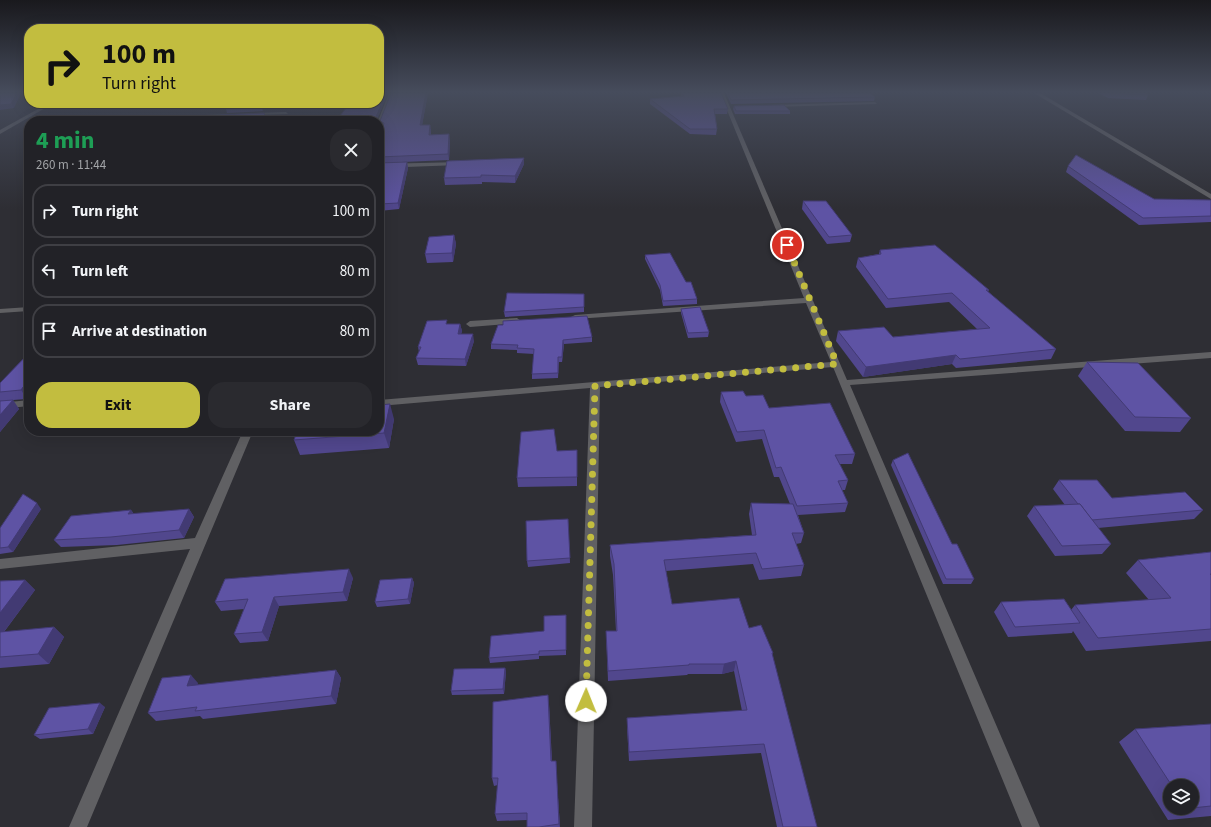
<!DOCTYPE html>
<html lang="en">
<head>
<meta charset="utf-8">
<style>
  :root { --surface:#222227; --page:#2a2a2f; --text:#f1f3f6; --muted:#a2a4a7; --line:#3f3f44; --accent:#c2bd3f }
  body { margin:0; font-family:"Source Sans 3",sans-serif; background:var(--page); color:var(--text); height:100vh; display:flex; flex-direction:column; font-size:15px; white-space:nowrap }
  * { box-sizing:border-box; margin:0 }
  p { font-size:13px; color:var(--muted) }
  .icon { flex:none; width:22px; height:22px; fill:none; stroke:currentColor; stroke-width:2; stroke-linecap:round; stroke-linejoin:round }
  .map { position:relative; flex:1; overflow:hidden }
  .details { position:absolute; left:24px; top:116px; width:360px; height:320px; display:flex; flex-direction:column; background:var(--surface); border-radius:16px; box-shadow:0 4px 16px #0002,0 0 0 1px var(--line) }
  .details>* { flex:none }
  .guide { position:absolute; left:24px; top:24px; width:360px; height:84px; border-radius:16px; box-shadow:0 4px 16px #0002,0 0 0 1px var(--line); background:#c2bd3f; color:#111; overflow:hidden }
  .fabs { position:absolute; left:1163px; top:779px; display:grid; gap:8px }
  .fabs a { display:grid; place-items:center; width:36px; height:36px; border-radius:50%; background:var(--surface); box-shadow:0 4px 16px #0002,0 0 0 1px var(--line); font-size:20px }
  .pin { position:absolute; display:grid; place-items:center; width:34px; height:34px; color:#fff; margin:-17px; border:2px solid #fff; border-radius:50%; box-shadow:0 1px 4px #0007 }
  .me { position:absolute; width:44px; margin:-22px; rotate:1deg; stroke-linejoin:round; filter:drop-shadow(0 0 3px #0008) }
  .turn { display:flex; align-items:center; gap:14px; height:84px; padding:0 12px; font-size:18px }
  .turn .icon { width:52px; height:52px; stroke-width:2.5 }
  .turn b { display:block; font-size:28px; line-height:34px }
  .round { display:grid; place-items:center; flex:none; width:42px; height:42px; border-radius:16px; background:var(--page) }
  .summary { display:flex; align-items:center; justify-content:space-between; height:68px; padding:0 12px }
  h1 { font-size:24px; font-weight:700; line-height:30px; color:#1e9e55 }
  .cta { display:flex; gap:8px; margin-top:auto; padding:8px 12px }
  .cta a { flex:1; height:46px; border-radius:16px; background:var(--accent); color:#111; font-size:16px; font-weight:700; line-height:46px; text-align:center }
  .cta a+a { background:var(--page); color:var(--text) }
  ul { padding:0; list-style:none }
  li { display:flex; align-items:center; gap:12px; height:54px; margin:0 8px 6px; padding:0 4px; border:2px solid var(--line); border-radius:16px }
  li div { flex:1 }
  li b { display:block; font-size:15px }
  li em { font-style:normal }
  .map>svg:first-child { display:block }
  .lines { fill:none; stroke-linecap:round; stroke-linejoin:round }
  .street { fill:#606063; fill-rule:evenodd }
  .wall { fill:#51478d; fill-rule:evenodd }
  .shaded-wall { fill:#423a73 }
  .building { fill:#5e53a4; stroke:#423a73 }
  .route { stroke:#c2bd3f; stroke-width:7; stroke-dasharray:0 12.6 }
</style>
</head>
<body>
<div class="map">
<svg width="1211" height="827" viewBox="0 0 1211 827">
  <rect width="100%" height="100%" fill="#2e2e34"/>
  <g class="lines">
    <g class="street">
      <polygon points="389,93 393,93 381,125 379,126 378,121"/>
      <polygon points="720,93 724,93 847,380 1211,352 1211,358 850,385 1040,827 1022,827 833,367 600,387 592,827 574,827 590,388 379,406 379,400 831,362 806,303 575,319 571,317 575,315 804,298"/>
      <polygon points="1034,93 1040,93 1211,194 1211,199"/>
      <polygon points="875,102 877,104 772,107 770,106 772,105"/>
      <polygon points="49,103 54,103 0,134 0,130"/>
      <polygon points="286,112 288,114 252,115 250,114 252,113"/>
      <polygon points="234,114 232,116 56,121 58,120"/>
      <polygon points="461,162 462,163 459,165 379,168 379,164"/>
      <polygon points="29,307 29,311 0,313 0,309"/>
      <polygon points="517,318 521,321 520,323 470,327 466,324 470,321"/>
      <polygon points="29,400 29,406 0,409 0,403"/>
      <polygon points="243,431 253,431 87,827 69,827 190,549 0,569 0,559 195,538"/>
    </g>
  </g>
  <g class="wall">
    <polygon points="391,93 428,93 422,125 431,130 431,135 450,140 449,160 379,163 379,142 383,128 381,127 380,121"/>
    <polygon points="681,93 721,93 728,109 727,114 715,114 717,129 716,135 690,134 650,104 650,99 681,96"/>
    <polygon points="726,93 870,93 875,97 874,101 731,104"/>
    <polygon points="1098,93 1145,93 1148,95 1146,100 1108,98"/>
    <polygon points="260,103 263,111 227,113 226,109"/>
    <polygon points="734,106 790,111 790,114 735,114 733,109"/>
    <polygon points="407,162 408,168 399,209 379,211 379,163"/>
    <polygon points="524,164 515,183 482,182 482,184 445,185 444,178"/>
    <polygon points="1068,166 1154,199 1211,200 1211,222 1139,225 1066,172"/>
    <polygon points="803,201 852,235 850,242 827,244 802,209"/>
    <polygon points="454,235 456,244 453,262 427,263 425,254"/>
    <polygon points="880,250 989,290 988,292 1056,349 1051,359 956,368 952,364 863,377 836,341 838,331 893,337 977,329 949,302 886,308 856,267 858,258 879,254"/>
    <polygon points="645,255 686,282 697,299 697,304 663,306 660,290 645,259"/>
    <polygon points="584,294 584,312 505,317 504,312"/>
    <polygon points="681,309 709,332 708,337 688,338 681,313"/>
    <polygon points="448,324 460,324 462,331 461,334 474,341 466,366 418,365 416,358 419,352 418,347"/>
    <polygon points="592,337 592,342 564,344 562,362 559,362 558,378 532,379 532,374 534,354 517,353 517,350 491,349 491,344"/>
    <polygon points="29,353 29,397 27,399 13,400 19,409 0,432 0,383"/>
    <polygon points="1087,362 1191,418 1180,432 1125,431 1078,376"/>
    <polygon points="721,392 746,396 855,454 852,464 839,464 848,480 845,490 842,490 848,503 845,512 798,515 804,533 801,543 796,544 804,565 801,576 759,580 753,564 666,571 672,604 749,628 773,653 772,656 817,827 777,827 761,753 629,761 627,727 627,718 742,711 734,671 722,674 688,674 687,675 608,681 606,631 616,631 613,575 610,556 610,545 752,535 749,514 751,503 790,504 779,477 774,477 762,439 736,442 720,402"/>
    <polygon points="394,419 389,448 300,455 294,440"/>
    <polygon points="577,450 577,486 518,487 517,478"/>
    <polygon points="893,460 952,544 974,579 971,584 943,584 891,465"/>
    <polygon points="1059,480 1112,498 1203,510 1194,519 1098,528 1111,544 1102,554 1055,556 1027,516 1034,506 1065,505 1053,489"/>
    <polygon points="41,509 13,552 0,554 0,528"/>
    <polygon points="189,509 194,517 184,538 117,545 61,547 54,540 131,510 134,514"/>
    <polygon points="568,519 570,563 528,567 527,561"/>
    <polygon points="1211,552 1211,641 1086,651 1073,631 1072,633 1008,637 994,612 1001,602 1071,610 1075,605 1149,600 1126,573 1138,560"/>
    <polygon points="353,578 347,601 279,606 268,641 240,643 234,634 244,609 221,611 215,602"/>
    <polygon points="412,578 414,583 410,604 377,607 375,602"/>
    <polygon points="25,580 35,590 4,632 54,627 64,637 49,664 0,668 0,581"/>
    <polygon points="566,615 566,655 539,656 539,659 490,663 489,658 544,631"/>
    <polygon points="505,668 506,672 504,694 452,695 451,691"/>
    <polygon points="336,670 341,678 336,704 203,719 200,716 156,721 148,713 198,683 197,685"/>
    <polygon points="549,704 552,761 556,761 556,768 560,827 527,827 527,820 497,821 495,814 498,785 494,786 492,778"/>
    <polygon points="105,707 93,734 40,739 34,735"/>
    <path d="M1211,724V816L1168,820L1119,742L1135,729ZM1170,786H1192V808H1170Z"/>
  </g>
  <g class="shaded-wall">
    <polygon points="17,93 21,93 14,108 0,110 0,105"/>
    <polygon points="386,93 388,93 377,120 376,117"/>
    <polygon points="426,93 428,93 421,131 420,125"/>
    <polygon points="430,125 431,130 430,141 429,135"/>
    <polygon points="449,134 450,140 449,160 448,154"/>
    <polygon points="524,158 524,164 515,183 515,176"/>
    <polygon points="407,162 408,168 399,209 398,203"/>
    <polygon points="454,235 456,244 453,262 452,253"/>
    <polygon points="460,324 462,331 459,341 458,334"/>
    <polygon points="473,334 474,341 466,366 465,359"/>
    <polygon points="563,340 564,344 562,362 562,357"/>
    <polygon points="956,355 952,364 863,377 866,367"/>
    <polygon points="23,387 29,394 29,397 27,399 21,390"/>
    <polygon points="13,400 19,409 0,432 0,415"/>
    <polygon points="390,404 394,419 389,448 384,433"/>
    <polygon points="37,503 41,509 13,552 8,547"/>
    <polygon points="189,509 194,517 184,538 179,530"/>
    <polygon points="131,510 136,517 128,514"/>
    <polygon points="349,569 353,578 347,601 343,592"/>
    <polygon points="412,578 414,583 410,604 408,599"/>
    <polygon points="25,580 35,590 0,637 0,613"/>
    <polygon points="274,597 279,606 268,641 262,632"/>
    <polygon points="54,627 64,637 49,664 38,654"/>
    <polygon points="736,661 734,671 722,674 724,664"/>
    <polygon points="505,668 506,672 504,694 503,689"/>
    <polygon points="336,670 341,678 336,704 331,696"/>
    <polygon points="191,675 198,683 194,695 187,686"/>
    <polygon points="548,695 549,704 552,769 551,761"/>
    <polygon points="100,703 105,707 93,734 88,729"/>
    <polygon points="556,761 556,768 560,827 559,824"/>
  </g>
  <g class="building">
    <polygon points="0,93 17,93 11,104 0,105"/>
    <polygon points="379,93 386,93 376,117 377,121 336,121 350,103 379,103"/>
    <polygon points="391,93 426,93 420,125 430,125 429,135 449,134 448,154 379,157 379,142 384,123 380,121"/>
    <polygon points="682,93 721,93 728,109 714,109 717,129 690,129 650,99 684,96"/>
    <polygon points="728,93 870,93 875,97 731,100"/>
    <polygon points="1111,93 1145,93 1148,95"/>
    <polygon points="233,103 260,103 262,108 226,109"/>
    <polygon points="784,105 790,111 736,111 734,106"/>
    <polygon points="264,113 266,119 265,121 213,121 220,115"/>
    <polygon points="1076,155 1154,199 1211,200 1211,216 1143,218 1068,166"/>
    <polygon points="524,158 515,176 481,175 481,177 444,178 447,161"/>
    <polygon points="407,162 398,203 379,204 379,163"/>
    <polygon points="803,201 826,201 852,235 829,237"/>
    <polygon points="454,235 452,253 425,254 429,237"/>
    <polygon points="935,245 989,290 986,290 1056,349 960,359 956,355 866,367 838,331 884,327 893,337 990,328 952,293 888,299 858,258 881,254 880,250"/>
    <polygon points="670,253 686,282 691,282 697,299 663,301 660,285 645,255"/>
    <polygon points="507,293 584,294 584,307 504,312"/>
    <polygon points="700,307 709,332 688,333 681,309"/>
    <polygon points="587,316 592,337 563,340 562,357 558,357 558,373 532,374 534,349 517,348 518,345 491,344 498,325 503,325 503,321"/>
    <polygon points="447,320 446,324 460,324 458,334 473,334 465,359 416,358 421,347 418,347 427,321"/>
    <polygon points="29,353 29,387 23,387 21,390 0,392 0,383"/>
    <polygon points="1087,362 1138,363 1191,418 1135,417"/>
    <polygon points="743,391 746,396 763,395 769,408 830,403 855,454 835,455 848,480 838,481 848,503 797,506 781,467 776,468 764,430 737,432 721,392"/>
    <polygon points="13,400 0,415 0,401"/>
    <polygon points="390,404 384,433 294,440 297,431 379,431 379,405"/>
    <polygon points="554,429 557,451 577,450 577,477 517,478 521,432"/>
    <polygon points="908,453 952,544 957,544 974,579 946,579 893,460"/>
    <polygon points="1059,480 1097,480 1112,498 1185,492 1203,510 1092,520 1080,504 1078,504"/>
    <polygon points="23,494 37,503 8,547 0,548 0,528"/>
    <polygon points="751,503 793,504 804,533 792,533 804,565 762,569 756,553 664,560 672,604 739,598 749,628 761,625 773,653 772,653 817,827 783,827 764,744 629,752 627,718 747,710 736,661 724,664 689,664 689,665 608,671 606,631 617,631 614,564 610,545 756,535"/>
    <polygon points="1080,504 1111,544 1062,546 1034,506"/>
    <polygon points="189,509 179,530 111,537 54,540 71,516 131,510 128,514"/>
    <polygon points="568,519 570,558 527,561 526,521"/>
    <polygon points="1211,552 1211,574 1210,574 1211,575 1211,629 1098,638 1075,605 1171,598 1138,560"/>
    <polygon points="349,569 343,592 274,597 262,632 234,634 248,599 215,602 225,579"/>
    <polygon points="412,578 408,599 375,602 380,580"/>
    <polygon points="25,580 0,613 0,581"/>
    <polygon points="1064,599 1080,623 1015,627 1001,602"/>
    <polygon points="566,615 566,650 539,651 539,654 489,658 491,636 544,631 544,616"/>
    <polygon points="54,627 38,654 0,657 0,632"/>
    <polygon points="505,668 503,689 451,691 454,669"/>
    <polygon points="336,670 331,696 195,711 197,707 148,713 162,678 191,675 187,686"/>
    <polygon points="548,695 551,761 556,761 559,824 539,827 527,827 527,813 495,814 498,778 492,778 493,702"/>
    <polygon points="100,703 88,729 34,735 49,708"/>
    <polygon points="1211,724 1211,806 1192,808 1192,786 1172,786 1135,729"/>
  </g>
  <linearGradient id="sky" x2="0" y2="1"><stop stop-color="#19191d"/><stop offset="0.44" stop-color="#464c5c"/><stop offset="1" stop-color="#464c5c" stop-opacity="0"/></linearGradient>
  <rect width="1211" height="209" fill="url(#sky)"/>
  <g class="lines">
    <polyline class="route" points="586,701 595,386 837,364 787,245"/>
  </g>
</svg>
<div class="fabs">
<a><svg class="icon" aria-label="layers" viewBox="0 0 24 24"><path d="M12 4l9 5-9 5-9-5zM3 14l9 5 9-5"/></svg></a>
</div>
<div class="pin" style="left:787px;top:245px;background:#d93025"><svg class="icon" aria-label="arrive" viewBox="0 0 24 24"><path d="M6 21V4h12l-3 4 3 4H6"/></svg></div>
<svg class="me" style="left:586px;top:701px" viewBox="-20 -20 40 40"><circle r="19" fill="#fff"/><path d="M0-13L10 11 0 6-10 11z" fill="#c2bd3f"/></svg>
<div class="guide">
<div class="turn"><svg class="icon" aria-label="right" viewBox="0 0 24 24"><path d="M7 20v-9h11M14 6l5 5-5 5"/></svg><div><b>100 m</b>Turn right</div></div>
</div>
<section class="details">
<div class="summary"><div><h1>4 min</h1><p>260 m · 11:44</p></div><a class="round"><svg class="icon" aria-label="close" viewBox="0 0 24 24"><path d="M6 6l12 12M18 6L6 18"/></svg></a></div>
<ul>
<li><svg class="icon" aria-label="right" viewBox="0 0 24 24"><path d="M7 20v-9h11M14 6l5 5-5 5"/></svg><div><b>Turn right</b></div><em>100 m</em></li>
<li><svg class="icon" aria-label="left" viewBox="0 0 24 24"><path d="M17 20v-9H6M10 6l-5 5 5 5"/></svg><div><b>Turn left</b></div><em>80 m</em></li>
<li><svg class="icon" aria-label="arrive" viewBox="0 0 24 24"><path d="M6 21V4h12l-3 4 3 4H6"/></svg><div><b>Arrive at destination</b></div><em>80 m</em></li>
</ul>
<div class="cta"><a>Exit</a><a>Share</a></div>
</section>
</div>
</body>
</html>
